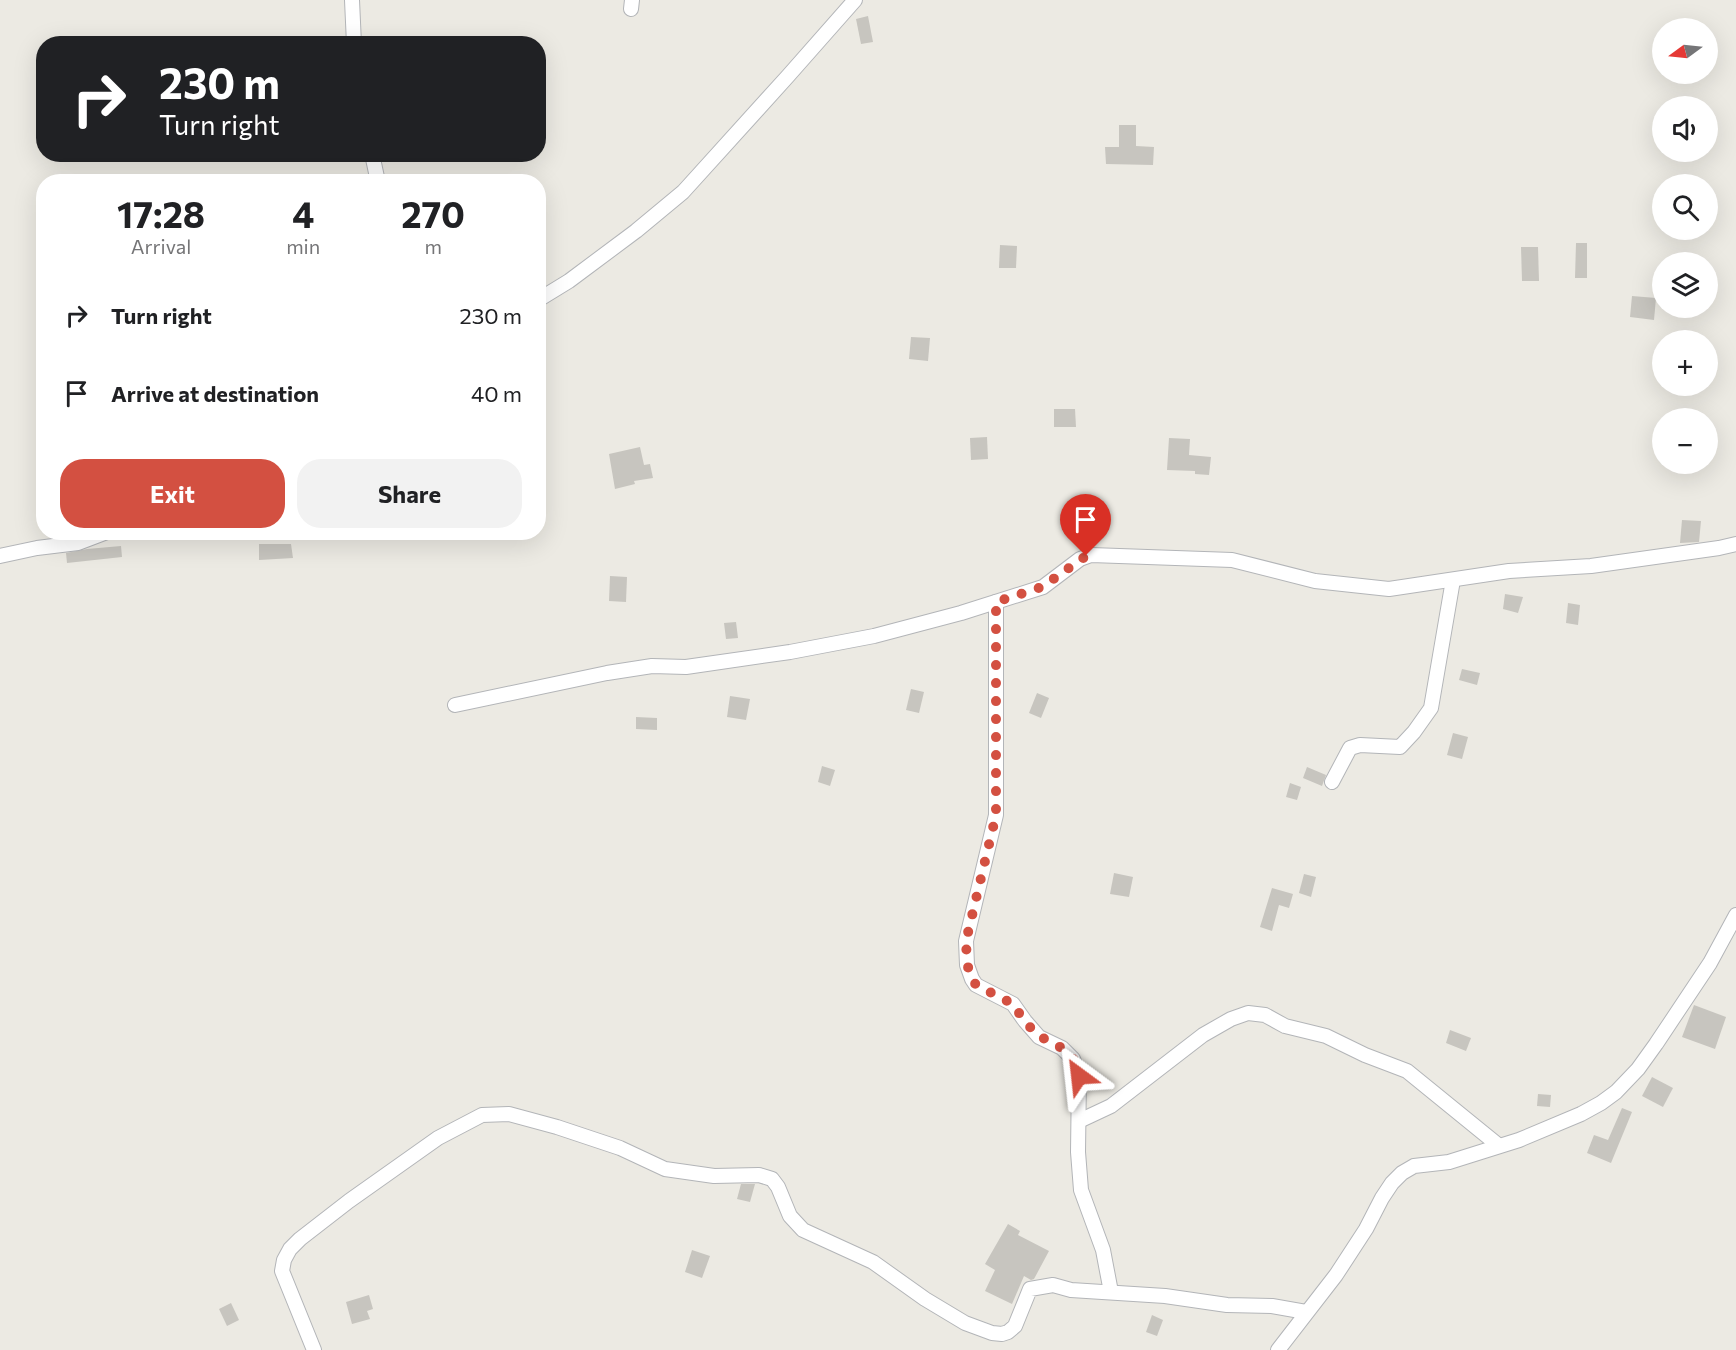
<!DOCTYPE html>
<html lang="en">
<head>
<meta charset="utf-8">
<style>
  :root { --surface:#fff; --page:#f2f2f2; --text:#202124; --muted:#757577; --accent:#d35041 }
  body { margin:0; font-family:Commissioner,sans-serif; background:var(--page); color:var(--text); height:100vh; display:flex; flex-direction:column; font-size:22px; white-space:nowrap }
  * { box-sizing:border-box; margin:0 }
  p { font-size:20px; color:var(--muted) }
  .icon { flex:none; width:33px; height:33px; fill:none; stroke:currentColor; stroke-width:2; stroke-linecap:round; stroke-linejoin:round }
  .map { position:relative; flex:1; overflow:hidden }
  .panel { position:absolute; left:36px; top:174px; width:510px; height:366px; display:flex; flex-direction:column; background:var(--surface); border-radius:24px; box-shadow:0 6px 24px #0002 }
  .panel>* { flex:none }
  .hud { position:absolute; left:36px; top:36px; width:510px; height:126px; border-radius:24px; box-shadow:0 6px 24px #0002; background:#202124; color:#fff; overflow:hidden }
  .needle { width:39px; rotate:255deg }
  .buttons { position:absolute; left:1652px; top:18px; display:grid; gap:12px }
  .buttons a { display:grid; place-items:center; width:66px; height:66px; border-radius:50%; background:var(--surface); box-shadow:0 6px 24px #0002; font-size:30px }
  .pin { position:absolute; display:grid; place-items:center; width:51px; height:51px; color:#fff; margin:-62px -26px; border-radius:50% 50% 50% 0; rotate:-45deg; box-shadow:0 0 6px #0007 }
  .pin .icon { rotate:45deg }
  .me { position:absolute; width:66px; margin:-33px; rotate:330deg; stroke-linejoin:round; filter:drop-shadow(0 0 4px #0008) }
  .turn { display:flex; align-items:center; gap:21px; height:126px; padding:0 24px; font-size:27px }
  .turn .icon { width:78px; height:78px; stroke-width:2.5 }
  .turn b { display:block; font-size:42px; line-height:51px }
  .eta { display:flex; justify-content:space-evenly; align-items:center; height:102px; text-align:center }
  .eta b { font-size:36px; font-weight:700; line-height:42px }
  .action { display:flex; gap:12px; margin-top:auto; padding:12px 24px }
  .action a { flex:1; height:69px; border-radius:24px; background:var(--accent); color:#fff; font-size:24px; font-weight:700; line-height:69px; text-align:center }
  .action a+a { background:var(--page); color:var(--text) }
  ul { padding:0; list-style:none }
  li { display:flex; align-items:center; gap:18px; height:78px; padding:0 24px }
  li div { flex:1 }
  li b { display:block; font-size:22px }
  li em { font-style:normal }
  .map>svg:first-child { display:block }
  .building { fill:#c7c5bf }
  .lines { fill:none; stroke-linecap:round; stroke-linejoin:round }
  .minor-casing { stroke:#b3b5b8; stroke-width:16 }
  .minor { stroke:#fff; stroke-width:14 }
  .route { stroke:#d35041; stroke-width:10; stroke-dasharray:0 18 }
</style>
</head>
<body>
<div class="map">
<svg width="1736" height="1350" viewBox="0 0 1736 1350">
  <rect width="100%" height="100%" fill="#eceae3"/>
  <g class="building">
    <polygon points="868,16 873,42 861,44 856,19"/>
    <polygon points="1119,125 1136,125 1136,146 1154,147 1153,165 1106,164 1105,147 1119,147"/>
    <polygon points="1576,243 1587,243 1587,278 1575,278"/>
    <polygon points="1000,245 1017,246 1016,268 999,268"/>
    <polygon points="1521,247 1538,247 1539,281 1522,281"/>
    <polygon points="1632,296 1656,298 1654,320 1630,317"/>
    <polygon points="911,337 930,338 928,361 909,359"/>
    <polygon points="1054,409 1075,409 1076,427 1054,427"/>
    <polygon points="987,437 988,459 971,460 970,438"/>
    <polygon points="1169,438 1190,439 1189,455 1211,457 1209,475 1195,474 1195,471 1167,470"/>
    <polygon points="640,447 644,465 650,464 653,478 634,481 635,484 615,489 609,454"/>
    <polygon points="1682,520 1701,521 1699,542 1680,543"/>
    <polygon points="259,544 291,544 293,558 259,560"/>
    <polygon points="121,546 122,557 67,563 66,553 87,549"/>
    <polygon points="610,576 627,577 626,602 609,601"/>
    <polygon points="1505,594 1523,597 1518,613 1503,609"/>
    <polygon points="1568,603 1580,605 1578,625 1566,623"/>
    <polygon points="736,622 738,638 726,639 724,623"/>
    <polygon points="1462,669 1480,673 1477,685 1459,680"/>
    <polygon points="911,689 924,692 919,713 906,710"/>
    <polygon points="1037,693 1049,698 1041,718 1029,713"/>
    <polygon points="730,696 750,699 746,720 727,717"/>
    <polygon points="636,717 657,718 657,730 636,729"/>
    <polygon points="1453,733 1468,737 1462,759 1447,755"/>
    <polygon points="822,766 835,770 830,786 818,782"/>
    <polygon points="1307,767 1326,775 1322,786 1303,778"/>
    <polygon points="1290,783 1301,787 1297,800 1286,797"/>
    <polygon points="1114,873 1133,877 1129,897 1110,894"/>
    <polygon points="1304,874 1316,877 1311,897 1299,893"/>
    <polygon points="1272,888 1293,894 1289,908 1279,905 1272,931 1260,927"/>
    <polygon points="1694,1005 1726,1017 1715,1049 1682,1037"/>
    <polygon points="1450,1030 1471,1038 1466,1051 1446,1043"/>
    <polygon points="1652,1077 1673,1088 1663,1107 1642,1096"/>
    <polygon points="1538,1094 1551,1095 1550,1107 1537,1106"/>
    <polygon points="1622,1108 1632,1112 1611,1163 1587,1153 1594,1135 1608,1140"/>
    <polygon points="741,1184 755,1184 750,1202 737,1199"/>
    <polygon points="1008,1224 1020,1231 1018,1235 1049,1251 1034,1279 1031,1280 1024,1276 1012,1304 985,1291 995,1270 985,1264"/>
    <polygon points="692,1250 710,1256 702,1278 685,1272"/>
    <polygon points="369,1295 373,1309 367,1311 370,1319 352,1324 346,1302"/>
    <polygon points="231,1303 239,1320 227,1326 219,1309"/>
    <polygon points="1152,1315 1163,1320 1157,1336 1146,1332"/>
  </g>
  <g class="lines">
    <defs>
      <g id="minor">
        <polyline points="352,0 354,44"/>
        <polyline points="631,9 632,0"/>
        <polyline points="372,154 378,182"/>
        <polyline points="538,300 569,281 636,231 683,192 788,76 855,0"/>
        <polyline points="0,556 37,548 78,543 107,532"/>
        <polyline points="996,602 996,815 966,941 967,965 972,979 976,985 1013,1004 1025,1021 1039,1037 1062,1048 1073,1059 1079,1076 1078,1152 1081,1190 1103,1250 1111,1292"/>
        <polyline points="455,705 607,673 652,666 686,667 790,652 874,636 961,613 1043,587 1080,559 1091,555 1232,560 1315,581 1389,589 1509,571 1591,566 1719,548 1736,544"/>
        <polyline points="1332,782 1350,748 1360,745 1400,747 1414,732 1431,708 1453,580"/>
        <polyline points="1079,1121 1111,1106 1203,1035 1231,1019 1248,1013 1265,1015 1285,1026 1326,1036 1365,1055 1407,1071 1498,1145"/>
        <polyline points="314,1350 282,1271 284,1260 290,1249 300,1239 349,1201 438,1138 482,1115 509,1114 557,1127 620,1148 665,1169 714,1176 759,1175 772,1179 778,1187 790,1216 803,1230 873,1262 925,1299 965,1323 992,1333 1002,1334 1008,1332 1015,1326 1030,1289 1053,1285 1071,1290 1165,1296 1227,1305 1272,1306 1306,1312"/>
        <polyline points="1278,1350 1336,1275 1366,1229 1382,1198 1392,1183 1402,1173 1414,1166 1449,1162 1519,1140 1581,1114 1601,1103 1616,1092 1638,1069 1656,1044 1710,963 1736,915"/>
      </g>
    </defs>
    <use href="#minor" class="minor-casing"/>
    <use href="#minor" class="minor"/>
  </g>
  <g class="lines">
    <polyline class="route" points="1079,1076 1073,1059 1062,1048 1039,1036 1025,1022 1013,1004 976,985 972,979 967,964 966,941 996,815 996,602 1042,587 1086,556"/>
  </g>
</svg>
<div class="buttons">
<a><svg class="needle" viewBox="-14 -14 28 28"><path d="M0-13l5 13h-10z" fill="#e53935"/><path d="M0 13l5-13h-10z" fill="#757577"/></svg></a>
<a><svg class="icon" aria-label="sound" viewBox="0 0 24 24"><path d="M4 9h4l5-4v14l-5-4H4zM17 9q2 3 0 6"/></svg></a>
<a><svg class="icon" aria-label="search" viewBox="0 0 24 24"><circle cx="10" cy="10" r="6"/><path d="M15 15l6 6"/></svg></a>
<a><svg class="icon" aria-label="layers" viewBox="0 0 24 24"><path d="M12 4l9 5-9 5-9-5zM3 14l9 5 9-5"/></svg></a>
<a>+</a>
<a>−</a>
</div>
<div class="pin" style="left:1086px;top:556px;background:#d93025"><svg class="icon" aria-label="arrive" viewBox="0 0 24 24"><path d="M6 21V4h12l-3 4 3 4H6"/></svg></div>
<svg class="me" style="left:1079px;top:1076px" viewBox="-20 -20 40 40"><path d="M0-17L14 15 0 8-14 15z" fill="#d35041" stroke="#fff" stroke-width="4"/></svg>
<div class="hud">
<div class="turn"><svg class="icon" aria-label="right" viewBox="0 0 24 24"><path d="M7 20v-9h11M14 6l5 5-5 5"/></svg><div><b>230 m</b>Turn right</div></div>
</div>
<section class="panel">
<div class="eta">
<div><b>17:28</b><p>Arrival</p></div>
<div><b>4</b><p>min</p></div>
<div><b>270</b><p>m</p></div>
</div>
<ul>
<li><svg class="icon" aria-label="right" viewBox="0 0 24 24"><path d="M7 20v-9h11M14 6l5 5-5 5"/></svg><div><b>Turn right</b></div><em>230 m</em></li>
<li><svg class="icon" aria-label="arrive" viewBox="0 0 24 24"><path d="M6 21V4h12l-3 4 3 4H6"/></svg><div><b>Arrive at destination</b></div><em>40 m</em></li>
</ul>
<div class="action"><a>Exit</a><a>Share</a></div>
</section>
</div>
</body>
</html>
